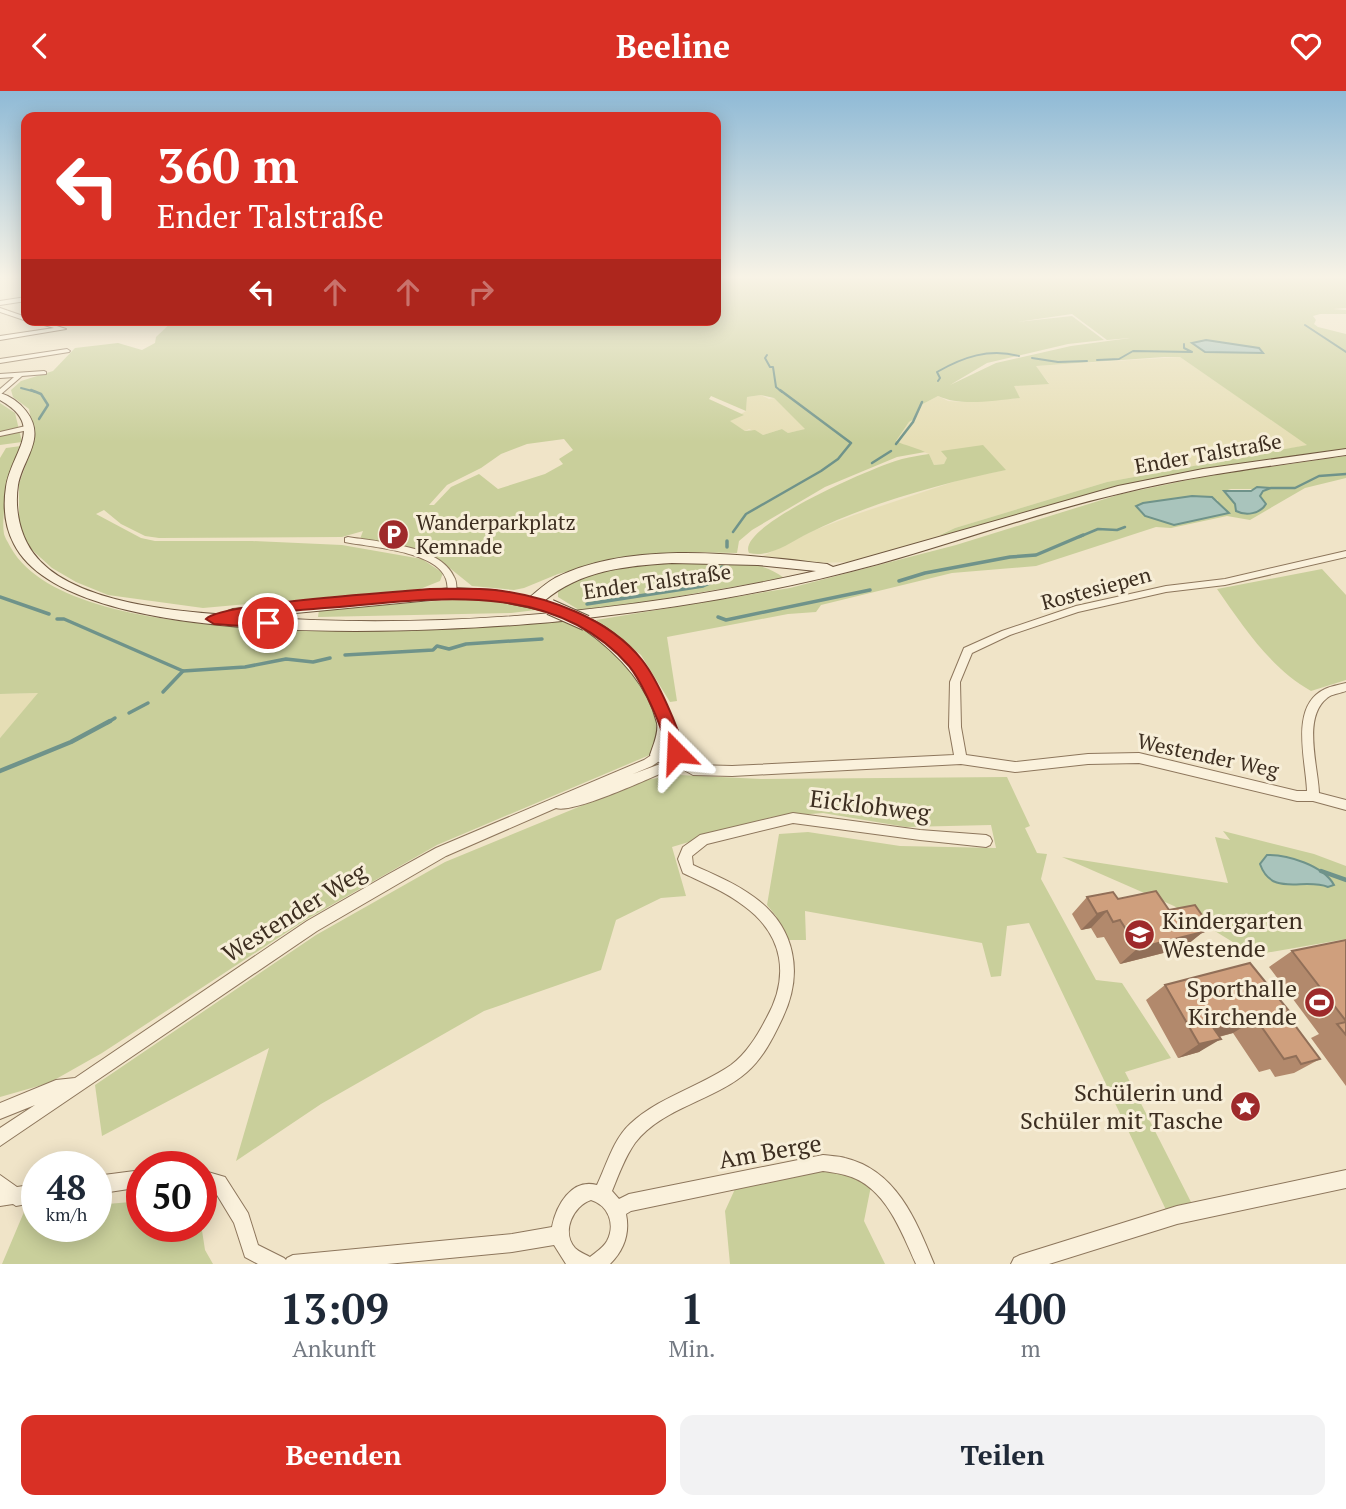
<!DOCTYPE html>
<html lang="de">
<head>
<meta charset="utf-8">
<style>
  :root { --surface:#fff; --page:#f2f2f3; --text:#1f2937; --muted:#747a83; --accent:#d93025 }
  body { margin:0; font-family:"PT Serif",serif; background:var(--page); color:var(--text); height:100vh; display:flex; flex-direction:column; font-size:26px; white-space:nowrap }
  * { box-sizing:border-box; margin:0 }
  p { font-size:23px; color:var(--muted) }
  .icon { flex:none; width:38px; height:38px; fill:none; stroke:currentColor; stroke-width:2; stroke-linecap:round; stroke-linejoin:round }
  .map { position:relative; height:1173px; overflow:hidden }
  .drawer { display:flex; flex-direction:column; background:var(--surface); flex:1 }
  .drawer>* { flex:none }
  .guide { position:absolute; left:21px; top:21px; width:700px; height:214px; border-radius:14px; box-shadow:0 4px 18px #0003; background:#d93025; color:#fff; overflow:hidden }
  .speed { position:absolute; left:21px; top:1060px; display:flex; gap:14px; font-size:35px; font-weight:700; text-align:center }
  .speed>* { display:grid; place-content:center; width:91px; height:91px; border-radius:50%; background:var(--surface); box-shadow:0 4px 18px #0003; line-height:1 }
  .speed small { font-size:18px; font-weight:400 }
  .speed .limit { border:10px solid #d22; background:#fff; color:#111 }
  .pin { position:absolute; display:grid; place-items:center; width:60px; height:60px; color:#fff; margin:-30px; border:4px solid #fff; border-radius:50%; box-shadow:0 2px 7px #0007 }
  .me { position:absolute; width:77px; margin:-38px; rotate:339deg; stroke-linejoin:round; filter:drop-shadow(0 0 5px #0008) }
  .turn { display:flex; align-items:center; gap:24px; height:147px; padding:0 21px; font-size:32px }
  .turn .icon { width:91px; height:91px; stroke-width:2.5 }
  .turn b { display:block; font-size:49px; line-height:60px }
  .lanes { display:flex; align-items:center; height:66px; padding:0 21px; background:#0003; justify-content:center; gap:35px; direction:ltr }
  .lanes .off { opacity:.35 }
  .eta { display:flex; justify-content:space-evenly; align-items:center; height:119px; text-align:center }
  .eta b { font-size:42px; font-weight:700; line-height:49px }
  .action { display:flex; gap:14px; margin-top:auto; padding:14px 21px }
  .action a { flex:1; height:80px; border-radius:14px; background:var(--accent); color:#fff; font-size:28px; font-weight:700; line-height:80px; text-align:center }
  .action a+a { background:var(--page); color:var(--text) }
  header { display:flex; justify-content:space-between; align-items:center; height:91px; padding:0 21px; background:var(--accent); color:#fff; font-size:32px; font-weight:700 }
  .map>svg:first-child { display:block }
  .farmland { fill:#e6deb5 }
  .green { fill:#c9cf9b; fill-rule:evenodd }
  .water { fill:#a9c4bc; stroke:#6f938a; stroke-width:2 }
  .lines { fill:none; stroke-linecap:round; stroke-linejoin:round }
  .stream-far3 { stroke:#6f938a; stroke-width:2 }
  .stream-far2 { stroke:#6f938a; stroke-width:2.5 }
  .stream-far1 { stroke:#6f938a; stroke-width:3.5 }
  .stream { stroke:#6f938a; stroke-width:4.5 }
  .minor-casing { stroke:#8d765c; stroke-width:2 }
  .secondary-casing { stroke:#6f573f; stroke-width:2 }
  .minor { fill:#faf1dc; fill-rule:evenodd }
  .secondary { fill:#faf1dc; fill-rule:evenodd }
  .secondary-bridge-casing { stroke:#6f573f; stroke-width:17; stroke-linecap:butt }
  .secondary-bridge { stroke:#faf1dc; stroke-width:15 }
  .wall { fill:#b2896c }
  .shaded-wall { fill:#916f58 }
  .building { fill:#cf9f7d; stroke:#916f58; stroke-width:2 }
  .route { fill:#d93025; stroke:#8d1f18; stroke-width:2 }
  .labels { text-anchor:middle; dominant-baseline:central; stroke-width:6; stroke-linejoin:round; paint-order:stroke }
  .street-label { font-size:21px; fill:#3d2e20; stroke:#f7eed8 }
  .poi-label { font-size:21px; fill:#3d2e20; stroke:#f7eed8; text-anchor:start }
  .near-street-label { font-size:24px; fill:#3d2e20; stroke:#f7eed8 }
  .near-poi-label { font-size:24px; fill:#3d2e20; stroke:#f7eed8; text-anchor:end }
</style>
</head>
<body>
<header><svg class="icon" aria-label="back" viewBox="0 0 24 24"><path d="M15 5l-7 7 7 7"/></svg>Beeline<svg class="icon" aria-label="heart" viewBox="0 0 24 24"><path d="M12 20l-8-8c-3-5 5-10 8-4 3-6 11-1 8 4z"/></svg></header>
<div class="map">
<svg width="1346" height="1173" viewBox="0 0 1346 1173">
  <rect width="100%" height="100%" fill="#f0e4c8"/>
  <g class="farmland">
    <polygon points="1180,266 1308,354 1107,391 955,437 941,443 945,446 852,471 814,472 763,465 815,439 854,424 965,387 1005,379 991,366 942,360 948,367 944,373 934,374 929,363 895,351 909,331 916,327 919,315 938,305 948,310 963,311 1020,307 1013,295 1049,292 1035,275"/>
    <polygon points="761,304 769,308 774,307 806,338 788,342 782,338 763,344 749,338 745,340 729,330 746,320 747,306"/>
    <polygon points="39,602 0,647 0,603"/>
  </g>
  <g class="green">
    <path d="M716,187H1346V217L1333,218L1346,219V223H1320L1313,225L1316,229L1314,233L1318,236L1346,243V358L1204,378L1112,396L945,446L940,444L955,437L1107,391L1307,354L1180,266H1164L1036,275L1049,293L1014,295L1020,307C994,309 962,316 938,305L919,315L916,327L909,331L896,350C906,355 915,356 925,361L897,366L825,396L752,439L739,450L737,462L688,461L613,469L558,483L524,497L514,499L472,495L431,462L360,448L363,440L342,446L159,447L145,445L121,433L104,419L96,423L141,447L155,450H252L342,454L422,468L443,482L440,490L420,498L203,517L108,504L76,491L52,477L31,458L19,437V393L35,348L29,318L13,306L11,299L21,290L53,280L75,257L118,252L142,259L155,252L156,246L174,229H716ZM1072,223L1107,249L1130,247L1071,255L996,272L950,294L987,272L1068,253L1104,249L1072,225L1017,231ZM761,304L774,307L805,338L788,342L782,338L763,344L755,339L745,340L730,330L744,324L709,308L711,305L746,320L747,306ZM564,348L573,359L559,368L563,373L545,383L498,398L479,383L451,396L434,414H429L447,394L481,377L501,363L527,353Z"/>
    <polygon points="0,312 15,322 22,351 0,354"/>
    <path d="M983,354L1006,379C945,391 864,414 809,442C789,452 770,467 749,462C735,435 878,374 902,368C911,366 920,364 929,363L934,374L944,373L947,367L941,360Z"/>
    <path d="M21,355C13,377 0,420 4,443C5,447 9,453 11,457C68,557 373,538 476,535C496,535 551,527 566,531C600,540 626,572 644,599C657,618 664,644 652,663L437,754L307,828L102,962L49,992L0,1006V647L38,602L0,603V367L6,357Z"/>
    <path d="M1346,365V387L1305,397L1250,429L1227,425L1171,437L1156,436L1036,475L952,482L821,514L816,521L788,523L667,546L677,610L670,611L641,564L596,529L790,497L956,454L1121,403L1212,384ZM1231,398H1269L1263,400L1253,422L1236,420L1235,413L1225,402L1224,400ZM1192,405L1218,409L1206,425L1174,434L1169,409Z"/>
    <path d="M689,469C719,471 760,467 784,487L639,512L579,519L558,506V501C593,472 646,474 689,469Z"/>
    <path d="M1322,478L1346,504V589L1311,600C1270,577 1243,535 1217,498Z"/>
    <path d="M449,509C471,509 518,506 536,519L511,522L318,526L319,519Z"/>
    <polygon points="679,684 761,688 1007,686 1030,735 1025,737 1037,762 1047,763 1041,788 1096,889 1122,892 1171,967 1125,981 1192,1113 1167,1121 1029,832 1007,835 1001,885 991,886 982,852 805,820 806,849 787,849 776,825 767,814 779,743 808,741 900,755 996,757 991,734 906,736 823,722 772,726 672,756 686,805 661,807 616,829 601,879 484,920 321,1013 236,1070 269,957 102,1045 95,994 316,844 445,771 644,689"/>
    <polygon points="1223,740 1314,763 1346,775 1346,848 1254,864 1174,815 1062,766 1228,792 1215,746 1230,749"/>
    <polygon points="825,1079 840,1080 871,1095 864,1130 885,1173 730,1173 725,1120 735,1098"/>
    <polygon points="142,1110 142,1136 201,1136 201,1133 205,1159 213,1173 2,1173 24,1121 37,1120 37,1136 96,1136 96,1114"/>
  </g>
  <g class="water">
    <polygon points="1206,249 1259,257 1263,262 1205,261 1192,252"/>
    <path d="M1257,396L1271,397L1263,400L1260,405L1266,413C1260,423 1246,425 1236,420L1235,413L1224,400H1251Z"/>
    <polygon points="1192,405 1212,406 1229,422 1174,434 1145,425 1136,415 1143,412"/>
    <path d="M1267,764C1287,763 1324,775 1334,794L1328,796C1304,786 1272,807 1260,773Z"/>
  </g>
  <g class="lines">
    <g class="stream-far3">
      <polyline points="1305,234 1346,261"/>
      <polyline points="767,264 765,267 770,276 773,276 776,296 782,301"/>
      <polyline points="1032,267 1058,271 1087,270"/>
      <polyline points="1097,269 1119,268 1133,260 1192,261 1184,257 1184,253"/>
      <path d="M938,290L940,287L937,281C963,266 989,257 1019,265"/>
      <polyline points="21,297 36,301"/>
    </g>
    <g class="stream-far2">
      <polyline points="31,299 41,303 48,314 39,328"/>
      <polyline points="896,353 913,331 922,311"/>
      <polyline points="872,372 891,360"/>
      <polyline points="1271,397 1295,397 1319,385 1346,383"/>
      <polyline points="733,441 746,423 821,380 838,368 851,352 780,299"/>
      <polyline points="1079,446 1098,438 1117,439 1125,436"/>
    </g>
    <g class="stream-far1">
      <polyline points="727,450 727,456"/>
      <polyline points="899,490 925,482 1010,466 1036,464 1083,444"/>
      <polyline points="0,506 49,523"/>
      <polyline points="587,513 703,495 712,491 722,476"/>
      <polyline points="718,526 726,529 870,499"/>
      <polyline points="57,528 64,528 183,580 245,576 286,568 313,571 330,567"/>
      <polyline points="345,564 433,559 437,555 449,558 466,553 542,548"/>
      <polyline points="163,601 183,580"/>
      <polyline points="129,622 148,612"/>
      <polyline points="107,632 115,627"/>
    </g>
    <g class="stream">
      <polyline points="0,680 71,651 110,630"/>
      <polyline points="1321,780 1346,789"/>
    </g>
    <defs>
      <g id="minor">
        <polygon points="26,206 26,210 0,214 0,210"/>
        <polygon points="0,217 26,226 26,229 28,229 24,229 0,221"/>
        <polygon points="28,229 38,229 66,238 0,249 0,245 54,237"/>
        <polygon points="67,258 70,260 69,261 0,272 0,268"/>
        <polygon points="44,280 46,281 46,283 22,285 0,304 0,298 14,286 0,287 0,283"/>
        <polygon points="30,334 33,334 33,338 0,345 0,341"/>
        <path d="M348,446C378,451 440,454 454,486C457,490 456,497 457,502L452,505L449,504C447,499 448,493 446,488C437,460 369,456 345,451V447Z"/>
        <path d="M1346,460V466L1225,494L1166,501L1078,521L1010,544L972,562L960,591L961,636L966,664L1015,671L1088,663L1139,662L1297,700H1307C1306,669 1289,615 1325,598C1331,595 1339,594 1346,592V600C1341,602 1334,603 1330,605C1301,623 1318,674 1319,702L1346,709V719L1313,710H1297L1139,672L1088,673L1015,681L961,673L732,685L693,684L675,674L671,678C650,687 573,723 556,717L446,765L317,840L0,1055V1037L35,1014L0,1028V1012L56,989L75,987L307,830L387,784L436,757L644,669L659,659L678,664L695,674L732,675L954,664L949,636L950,591L964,557L1002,540L1076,515L1166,495L1225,488ZM661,669L665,670L663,672L633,683L652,675Z"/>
        <path d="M793,722L920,739L986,744L990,746L992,750L990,754L986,756L920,749L793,732L707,753L692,765L693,774C713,783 735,792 754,806C796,836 804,883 782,928C773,947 763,967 747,981C714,1010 663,1016 635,1052C625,1066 619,1083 612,1100L619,1108L629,1103L823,1064C830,1065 838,1065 845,1067C896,1079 916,1129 934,1173H916C901,1140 885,1094 845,1084C838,1082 830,1081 823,1080L631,1120L626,1123C630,1142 624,1159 610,1173H566L554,1154L512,1161L387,1173H258L245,1166L234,1132L214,1099L201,1096V1079L225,1086L248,1122L258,1154L284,1167L286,1169L287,1167L293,1164L512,1143L552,1136C556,1115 571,1087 597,1094C607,1073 613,1049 630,1033C659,1006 699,996 731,974C747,962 757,945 766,928C790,886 784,844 744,815C726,801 704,792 683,782L678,768L683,756L700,744ZM591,1109C608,1114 616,1133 607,1150C603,1157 596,1161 590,1166C585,1163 579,1161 575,1157C561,1141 573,1115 591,1109Z"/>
        <polygon points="142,1079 142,1096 96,1103 96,1085"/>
        <polygon points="1346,1079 1346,1097 1177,1133 1049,1173 1011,1173 1014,1167 1020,1164 1177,1115"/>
        <polygon points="0,1084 17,1096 37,1093 37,1111 16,1115 13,1113 0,1115"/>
      </g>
      <path id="secondary" d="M0,302C10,305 19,311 26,320C47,347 23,367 18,394C15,413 18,435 27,452C57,511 168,519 226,524L228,520L233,518L452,497L494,499L529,507C537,500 546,492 555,487C633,448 743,464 827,473L833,476L1118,395L1203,378L1346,358V364C1271,375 1196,384 1122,402C1039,421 960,450 878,473C783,499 685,516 587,527C629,543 654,588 671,626C678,642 689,655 680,672L674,674L668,672L666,668L659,671L653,669L650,664C653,655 659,641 657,632C647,591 614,559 581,536L579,532L583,528C470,540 72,568 14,453C5,436 3,415 6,396C11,361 47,335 0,309ZM672,472L758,474L816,480C633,521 441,539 253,526L452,507L494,509L550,521L557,516L555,513L544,510C581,479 625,475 672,472Z"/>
    </defs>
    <use href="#minor" class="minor-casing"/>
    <use href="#secondary" class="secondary-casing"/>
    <use href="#minor" class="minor"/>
    <use href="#secondary" class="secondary"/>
    <defs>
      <polyline id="secondary-bridge" points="550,516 586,532"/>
    </defs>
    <use href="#secondary-bridge" class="secondary-bridge-casing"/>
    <use href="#secondary-bridge" class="secondary-bridge"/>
  </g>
  <g class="wall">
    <polygon points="1087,806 1118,808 1169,819 1206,830 1199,836 1203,841 1183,857 1120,873 1104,846 1097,847 1091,837 1081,839 1072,823"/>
    <polygon points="1346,849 1346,995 1311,947 1319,943 1269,876 1292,860"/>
    <polygon points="1165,894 1289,920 1286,922 1320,968 1294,982 1275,986 1270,978 1259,981 1233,942 1219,946 1199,961 1178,967 1146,909"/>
  </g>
  <g class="shaded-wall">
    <polygon points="1107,820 1091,837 1081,839 1097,823"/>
    <polygon points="1203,841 1183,857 1120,873 1138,857"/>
    <polygon points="1256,928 1233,942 1198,951 1214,938"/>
    <polygon points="1221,948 1199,961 1178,967 1199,953"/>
  </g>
  <g class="building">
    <polygon points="1156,800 1169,819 1195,814 1206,830 1196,832 1203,841 1138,857 1120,829 1113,831 1107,820 1097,823 1087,806 1113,801 1118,808"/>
    <polygon points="1346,849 1346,930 1292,860"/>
    <polygon points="1250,872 1289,920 1285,921 1320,968 1301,973 1296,965 1284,968 1256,928 1214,938 1221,948 1199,953 1165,894"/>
    <polygon points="1346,931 1346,944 1337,933"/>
  </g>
  <linearGradient id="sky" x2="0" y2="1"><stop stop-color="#8fbad6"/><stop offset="0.53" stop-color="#f8f3e6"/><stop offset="1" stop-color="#f8f3e6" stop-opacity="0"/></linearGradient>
  <rect width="1346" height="351" fill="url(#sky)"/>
  <path class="route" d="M430,498C452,498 474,497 495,499C546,505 609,527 642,569C658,589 678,636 685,661L683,666H670C666,658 666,649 662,641C656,623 640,588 629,575C558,493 446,506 350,515C317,518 283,519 250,526L273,528L276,532L273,536L268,537L214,533L206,528C220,512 398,501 430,498Z"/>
  <defs>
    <symbol id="parking-disc" viewBox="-11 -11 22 22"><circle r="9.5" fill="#9e2a2b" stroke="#f7eed8"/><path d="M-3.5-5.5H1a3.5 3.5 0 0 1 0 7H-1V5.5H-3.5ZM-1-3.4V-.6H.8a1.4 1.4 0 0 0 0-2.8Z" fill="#fff"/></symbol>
    <symbol id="school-disc" viewBox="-11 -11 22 22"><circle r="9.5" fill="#9e2a2b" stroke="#f7eed8"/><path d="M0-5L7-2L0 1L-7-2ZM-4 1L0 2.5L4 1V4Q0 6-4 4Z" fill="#fff"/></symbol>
    <symbol id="stadium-disc" viewBox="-11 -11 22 22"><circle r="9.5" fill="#9e2a2b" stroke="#f7eed8"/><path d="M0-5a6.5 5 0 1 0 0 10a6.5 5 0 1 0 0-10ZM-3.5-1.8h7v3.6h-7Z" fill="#fff"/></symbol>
    <symbol id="sight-disc" viewBox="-11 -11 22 22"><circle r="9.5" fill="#9e2a2b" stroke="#f7eed8"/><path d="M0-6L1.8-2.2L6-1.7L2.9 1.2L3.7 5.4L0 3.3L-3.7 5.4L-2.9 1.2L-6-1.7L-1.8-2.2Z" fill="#fff"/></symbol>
  </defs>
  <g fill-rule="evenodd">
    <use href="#parking-disc" x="376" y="426" width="35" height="35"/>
    <use href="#school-disc" x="1122" y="826" width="35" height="35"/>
    <use href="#stadium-disc" x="1302" y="894" width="35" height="35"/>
    <use href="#sight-disc" x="1228" y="998" width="35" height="35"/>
  </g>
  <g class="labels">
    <g class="street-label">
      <text transform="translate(1208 362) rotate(-10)">Ender Talstraße</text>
      <text transform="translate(657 490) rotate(-8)">Ender Talstraße</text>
      <text transform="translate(1096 497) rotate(-15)">Rostesiepen</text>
      <text transform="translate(1208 664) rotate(12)">Westender Weg</text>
    </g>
    <g class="poi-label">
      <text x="416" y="431">Wanderparkplatz<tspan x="416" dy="24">Kemnade</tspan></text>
    </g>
    <g class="near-street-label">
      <text transform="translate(870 714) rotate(7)">Eicklohweg</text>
      <text transform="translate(294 821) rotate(-32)">Westender Weg</text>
      <text transform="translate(770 1060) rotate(-10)">Am Berge</text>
    </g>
    <g class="near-poi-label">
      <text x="1162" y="829" text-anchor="start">Kindergarten<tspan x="1162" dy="28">Westende</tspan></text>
      <text x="1297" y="897">Sporthalle<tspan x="1297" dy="28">Kirchende</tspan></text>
      <text x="1223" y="1001">Schülerin und<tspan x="1223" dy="28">Schüler mit Tasche</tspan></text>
    </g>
  </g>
</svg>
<div class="speed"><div>48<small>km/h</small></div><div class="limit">50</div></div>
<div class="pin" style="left:268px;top:532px;background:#d93025"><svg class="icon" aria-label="arrive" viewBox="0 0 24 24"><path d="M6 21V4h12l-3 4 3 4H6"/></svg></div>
<svg class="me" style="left:676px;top:661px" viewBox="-20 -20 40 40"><path d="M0-17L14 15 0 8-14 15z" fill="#d93025" stroke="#fff" stroke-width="4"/></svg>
<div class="guide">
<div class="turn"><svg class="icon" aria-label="left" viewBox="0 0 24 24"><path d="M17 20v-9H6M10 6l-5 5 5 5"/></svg><div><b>360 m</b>Ender Talstraße</div></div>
<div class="lanes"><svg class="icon" aria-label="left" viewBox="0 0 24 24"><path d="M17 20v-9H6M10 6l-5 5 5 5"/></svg><svg class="icon off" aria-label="ahead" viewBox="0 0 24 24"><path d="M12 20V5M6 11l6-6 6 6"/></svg><svg class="icon off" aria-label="ahead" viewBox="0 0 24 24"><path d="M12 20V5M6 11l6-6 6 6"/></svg><svg class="icon off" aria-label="right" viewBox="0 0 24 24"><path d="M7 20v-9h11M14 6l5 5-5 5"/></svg></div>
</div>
</div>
<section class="drawer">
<div class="eta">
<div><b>13:09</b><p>Ankunft</p></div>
<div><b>1</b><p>Min.</p></div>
<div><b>400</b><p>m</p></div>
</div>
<div class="action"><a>Beenden</a><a>Teilen</a></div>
</section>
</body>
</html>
